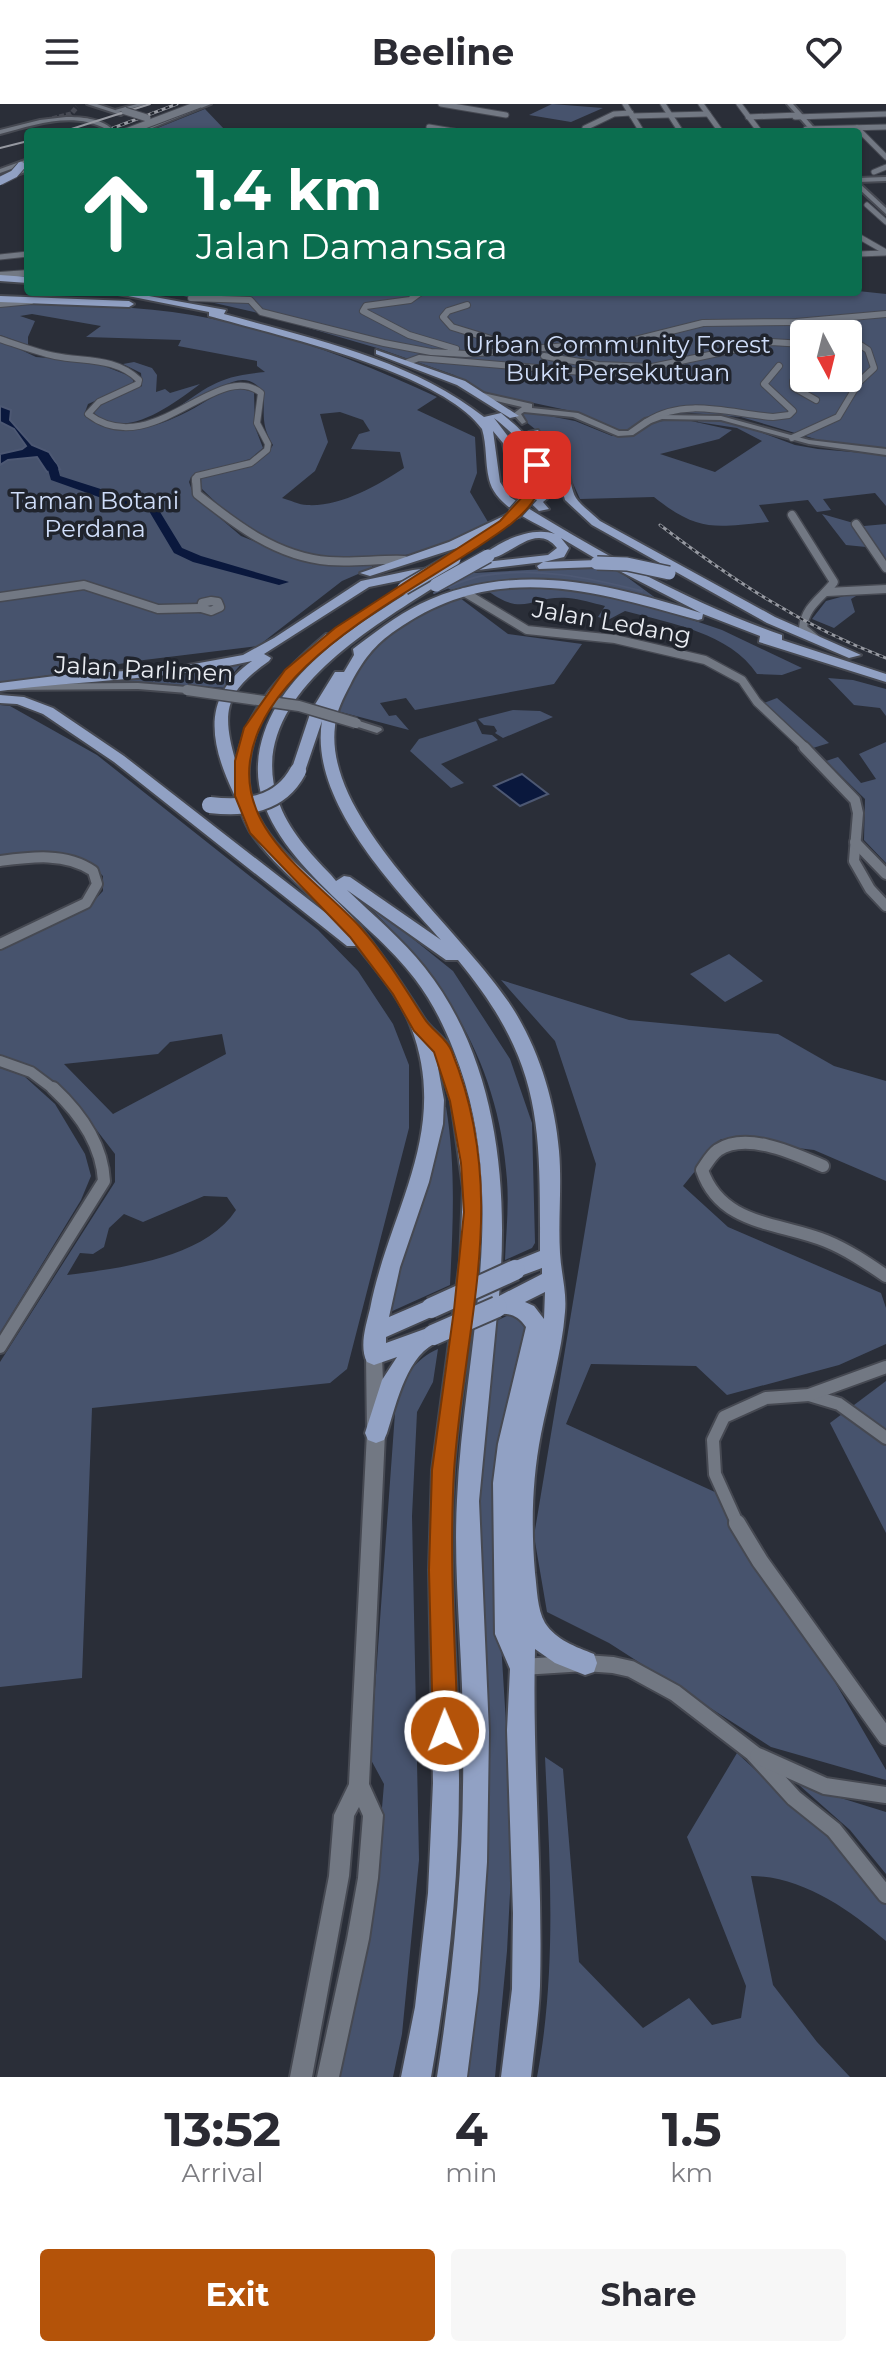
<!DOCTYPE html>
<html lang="en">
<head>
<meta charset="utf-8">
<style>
  :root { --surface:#fff; --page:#f7f7f7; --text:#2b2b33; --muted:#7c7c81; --accent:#b45309 }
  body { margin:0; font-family:Montserrat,sans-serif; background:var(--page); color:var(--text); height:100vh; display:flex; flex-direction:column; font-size:30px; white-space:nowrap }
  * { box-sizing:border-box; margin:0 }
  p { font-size:26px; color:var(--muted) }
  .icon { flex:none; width:44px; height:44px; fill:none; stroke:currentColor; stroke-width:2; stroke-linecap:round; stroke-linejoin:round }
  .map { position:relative; height:1973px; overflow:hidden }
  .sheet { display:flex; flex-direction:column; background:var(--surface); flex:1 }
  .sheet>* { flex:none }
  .top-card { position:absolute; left:24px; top:24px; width:838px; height:168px; border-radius:8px; box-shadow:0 2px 6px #0004; background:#0b6e4f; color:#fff; overflow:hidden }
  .needle { width:52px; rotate:173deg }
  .tools { position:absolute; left:790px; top:216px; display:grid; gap:16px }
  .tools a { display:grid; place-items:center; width:72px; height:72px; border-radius:8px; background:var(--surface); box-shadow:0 2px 6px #0004; font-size:40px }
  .pin { position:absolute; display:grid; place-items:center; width:68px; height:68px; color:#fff; margin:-34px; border-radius:16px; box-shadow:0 4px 12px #0006 }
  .me { position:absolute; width:88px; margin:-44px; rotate:359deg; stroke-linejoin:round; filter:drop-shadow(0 0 6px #0008) }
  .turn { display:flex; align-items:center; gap:28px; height:168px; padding:0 40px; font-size:36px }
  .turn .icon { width:104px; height:104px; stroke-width:2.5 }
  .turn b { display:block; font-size:56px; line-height:68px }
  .eta { display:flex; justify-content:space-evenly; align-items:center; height:136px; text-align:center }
  .eta b { font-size:48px; font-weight:700; line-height:56px }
  .action { display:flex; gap:16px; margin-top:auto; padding:16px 40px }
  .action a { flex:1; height:92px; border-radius:8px; background:var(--accent); color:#fff; font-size:32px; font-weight:700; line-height:92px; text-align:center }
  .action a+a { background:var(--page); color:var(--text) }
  header { display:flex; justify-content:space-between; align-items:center; height:104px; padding:0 40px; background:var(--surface); font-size:36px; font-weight:700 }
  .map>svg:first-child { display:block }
  .green { fill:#47536d; fill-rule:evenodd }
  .water { fill:#0a183d; stroke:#4d5873; stroke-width:2 }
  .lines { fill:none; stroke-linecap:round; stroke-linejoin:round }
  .stream { stroke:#4d5873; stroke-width:2 }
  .river { fill:#0a183d; fill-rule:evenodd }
  .minor-tunnel { stroke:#474a54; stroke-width:5; stroke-dasharray:5 2; stroke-linecap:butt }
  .minor-far5-casing { stroke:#464952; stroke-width:7 }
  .minor-far4-casing { stroke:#464952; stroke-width:8 }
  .minor-far3-casing { stroke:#464952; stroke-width:11 }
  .minor-far2-casing { stroke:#464952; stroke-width:14 }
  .minor-far1-casing { stroke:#464952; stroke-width:16 }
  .minor-casing { stroke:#464952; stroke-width:20 }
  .tertiary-casing { stroke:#464952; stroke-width:4 }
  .secondary-casing { stroke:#464952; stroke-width:4 }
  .primary-casing { stroke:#464952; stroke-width:4 }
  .minor-far5 { stroke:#727883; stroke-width:5 }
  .minor-far4 { stroke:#727883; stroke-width:6 }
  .minor-far3 { stroke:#727883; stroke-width:8 }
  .minor-far2 { stroke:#727883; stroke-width:10 }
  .minor-far1 { stroke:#727883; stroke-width:12 }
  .minor { stroke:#727883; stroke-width:16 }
  .tertiary { fill:#727883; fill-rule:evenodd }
  .secondary { fill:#727883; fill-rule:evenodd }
  .primary { fill:#91a1c4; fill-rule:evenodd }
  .tram { stroke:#9699a1; stroke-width:2 }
  .rail-casing { stroke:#9699a1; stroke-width:3 }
  .rail { stroke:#20242d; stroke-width:2; stroke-dasharray:4; stroke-linecap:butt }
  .tertiary-bridge-casing { stroke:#464952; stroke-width:13; stroke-linecap:butt }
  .secondary-bridge-casing { stroke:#464952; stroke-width:9; stroke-linecap:butt }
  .primary-bridge-far3-casing { stroke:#464952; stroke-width:10; stroke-linecap:butt }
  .primary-bridge-far2-casing { stroke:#464952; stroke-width:16; stroke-linecap:butt }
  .primary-bridge-far1-casing { stroke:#464952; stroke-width:20; stroke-linecap:butt }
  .primary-bridge-casing { stroke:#464952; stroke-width:24; stroke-linecap:butt }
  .tertiary-bridge { stroke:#727883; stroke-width:10 }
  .secondary-bridge { stroke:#727883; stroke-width:7 }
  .primary-bridge-far3 { stroke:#91a1c4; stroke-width:8 }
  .primary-bridge-far2 { stroke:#91a1c4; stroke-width:13 }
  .primary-bridge-far1 { stroke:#91a1c4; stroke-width:16 }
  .primary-bridge { stroke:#91a1c4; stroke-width:20 }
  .route { fill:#b45309; stroke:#753606; stroke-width:2 }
  .labels { text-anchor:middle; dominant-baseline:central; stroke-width:7; stroke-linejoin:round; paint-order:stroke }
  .far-park-label { font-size:24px; fill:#cfddf9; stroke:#20242d }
  .far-street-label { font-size:24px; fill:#e9ecf2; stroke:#20242d }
</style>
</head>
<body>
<header><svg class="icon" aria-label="menu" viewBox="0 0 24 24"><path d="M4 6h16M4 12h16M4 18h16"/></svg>Beeline<svg class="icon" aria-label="heart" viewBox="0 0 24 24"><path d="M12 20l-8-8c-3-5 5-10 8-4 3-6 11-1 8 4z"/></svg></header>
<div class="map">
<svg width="886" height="1973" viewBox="0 0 886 1973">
  <rect width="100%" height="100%" fill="#2a2e38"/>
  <g class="green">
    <polygon points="552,0 603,4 571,18 529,11"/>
    <path d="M205,5L225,26L267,28H191C179,24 169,29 155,25Z"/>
    <path d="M858,187L886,190V345L822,337L741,313L691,309L649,312L628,327L620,328L576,308L483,288L454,271L377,244L254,208L166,188ZM804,230H848V274H804Z"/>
    <path d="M32,200C85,202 140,202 192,211C276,225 360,257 437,293L417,306L475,333L477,369L470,388L488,418C476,425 463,435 450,440C399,458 319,462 269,437C242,424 218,401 197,380L201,372C229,365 257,368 273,341C261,322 264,310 264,289C245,262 222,284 201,295C192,301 181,304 171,308C209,282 218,272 265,268L257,262V257L178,242L181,236L86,233L101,222L32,210L20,212L35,217L28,233V241L0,231V203ZM340,308L363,316L370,327L359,330L351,345L400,348L404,364C377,382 340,403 307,401C299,401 290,396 282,394L315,367L328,338L320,310Z"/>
    <path d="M0,236L36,253L94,258L132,273L134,280L88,300L84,311C130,347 190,308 230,282L254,288L255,323L263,344L250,355L191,373L189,378L194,392L241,432L291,452L372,460V464L342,477L258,542L144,556L0,579Z"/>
    <path d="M134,258L152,264L157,271L156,288L165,285L170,289L200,280C173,300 125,338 94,309L96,303L142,282L141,269L123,260Z"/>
    <path d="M534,309L575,317L612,332L631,331L654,318L682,315L732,326L719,335L660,350L715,368L762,337L737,324L698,318L699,315L739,320L795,341L818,345L886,351V402L875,389L823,395L831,406L817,408L808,396L759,401L769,418C715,423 699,429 654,393L580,395L556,342L525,317L522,310Z"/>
    <polygon points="822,410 864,422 886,420 886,456 866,443 846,441"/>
    <path d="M565,464L616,465L657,495C583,475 526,465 451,486L444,482L473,469Z"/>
    <path d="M561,482L645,500L722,526L802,564L782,571L757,570C730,529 670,519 625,507L608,516L598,513L605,502C593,499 580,495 568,494C530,491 525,515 485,485Z"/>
    <polygon points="866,486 851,495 855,508 834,524 812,515 826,497"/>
    <path d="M460,494L508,530L582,540L554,580L415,606L406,594L380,599L389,612L396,611L409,626L337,607C370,541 391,521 460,494Z"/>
    <polygon points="242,559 230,573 228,584 166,580 79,579 205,567"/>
    <polygon points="828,574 853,576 886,585 886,612 880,604 854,601"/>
    <polygon points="777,594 829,639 813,644 764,599"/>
    <path d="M0,601L10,602L97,651L318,826L358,867L393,920L409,961V1024L347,1265L330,1279L92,1304L82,1574L0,1583V1258L115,1078V1050L69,990L35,963L0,953V844L91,800L103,787V772C78,744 35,746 0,751ZM222,930L226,950L113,1010L64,960L158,950L170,938ZM204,1092L227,1093L236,1106C205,1154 121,1164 67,1171L80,1149L93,1150L104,1143L109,1124L124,1110L143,1118Z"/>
    <polygon points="513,606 540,607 553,613 503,634 495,629 497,627 494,622 484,621 478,615"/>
    <polygon points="476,617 482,630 492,631 498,636 441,660 464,679 451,684 410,647 419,635"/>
    <polygon points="886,638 886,759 864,736 865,695 826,657 838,653 861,679 876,675 859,650"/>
    <path d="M372,802L453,867L510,955L532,1019L535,1139L532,1144L505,1156C506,1130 509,1103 507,1076C499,963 449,880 369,803Z"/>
    <polygon points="729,850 763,877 725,898 690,870"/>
    <polygon points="501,876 629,916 778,930 834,962 886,977 886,1077 814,1046 721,1035 683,1082 728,1123 881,1189 886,1204 886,1240 839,1261 727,1291 696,1262 591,1260 566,1320 728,1394 886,1666 886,1676 771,1643 609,1539 547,1508 534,1432 596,1060 555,937"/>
    <polygon points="0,964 24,972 55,1000 85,1050 91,1072 81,1096 0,1229"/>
    <path d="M441,1003H446C456,1062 453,1120 450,1181L388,1209L439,1036Z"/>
    <polygon points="511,1210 519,1212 529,1226 497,1474 513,1732 507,1847 495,1973 468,1973 481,1841 476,1404 496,1217"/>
    <path d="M438,1245L433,1278L417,1308L412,1412L419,1756L402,1930L393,1973H338L376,1775L384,1680L370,1654L396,1295C402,1273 417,1254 438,1245Z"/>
    <polygon points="886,1277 886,1429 830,1319"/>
    <path d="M737,1649L842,1746L886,1799V1837C849,1805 801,1772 751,1772L773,1881L817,1938L850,1973H537C557,1868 550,1759 545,1653L563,1665L579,1858L643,1924L689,1894L712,1921L741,1914L746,1882L687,1733Z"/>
    <polygon points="799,1681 886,1708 886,1770 850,1726"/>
  </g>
  <g class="water">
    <polygon points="0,302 11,306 10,316 32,341 49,348 60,365 47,368 37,353 8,356 0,361 0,350 22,345 26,342 14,325 0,318"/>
    <polygon points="522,670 548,690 520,702 494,682"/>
  </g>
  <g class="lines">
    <g class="stream">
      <polyline points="228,192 288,188"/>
      <path d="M434,489C450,483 465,475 481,472C535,462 590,474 642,487"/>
    </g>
    <polygon class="river" points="38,348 46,348 57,361 60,372 157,403 182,444 201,452 289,478 279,481 193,458 174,449 149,407 110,397 51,376 47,362 37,350"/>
    <polyline class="minor-tunnel" points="39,18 71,10 77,3"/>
    <defs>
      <g id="minor-far5">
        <polyline points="441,0 506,11"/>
        <polyline points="625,0 642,28"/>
        <polyline points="663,0 681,28"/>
        <polyline points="701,0 721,28"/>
        <polyline points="739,0 760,28"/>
        <polyline points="632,12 708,10"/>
        <polyline points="748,13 799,11"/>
        <polyline points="795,13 886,10"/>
        <polyline points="429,23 459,28"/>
        <polyline points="585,24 614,10 631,9"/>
        <polyline points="857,24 886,53"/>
        <polyline points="806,25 886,23"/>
        <polyline points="874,68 886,63"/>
        <polyline points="867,101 886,118"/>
        <polyline points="858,132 886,148"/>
        <polyline points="858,150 885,149"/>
        <polyline points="0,153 28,150"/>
      </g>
      <g id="minor-far4">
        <polyline points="0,171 28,169"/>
        <polyline points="421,188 410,196 366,202 363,207 409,231 456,245"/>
        <polyline points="191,194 250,196 261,208 384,239 431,248 466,250 631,237 703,219 796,218 886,210"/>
        <polyline points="0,200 31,197"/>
        <polyline points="467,201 448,207 443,213 452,223 527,246"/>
        <polyline points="808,221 841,230"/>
        <path d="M0,235C18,241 36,248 55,252C85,258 115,253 139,276L138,280L99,298L88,310C152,359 218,254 261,289L257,319L268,340L267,346L251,359L197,372L195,377"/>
        <polyline points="544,252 598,261 652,263 771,238 804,240"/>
        <polyline points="408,258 419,254 606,270 662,269"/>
        <polyline points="804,268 793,277 793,283 816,296"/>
        <path d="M648,317C685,293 732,310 773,313L789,311L793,307L764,280L779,262"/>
        <polyline points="792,334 838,313 859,278 874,264 868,246 848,233"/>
      </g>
      <g id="minor-far3">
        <path d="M196,375L197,390C236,421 277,453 329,457C354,459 379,455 404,456"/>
        <path d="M792,411L834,478C822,494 805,502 803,524L816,535"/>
        <polyline points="856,420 886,464"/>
        <polyline points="464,488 527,526 615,535 705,556 742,576 757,598 807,645"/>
        <polyline points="827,488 886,485"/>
        <polyline points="0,493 84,481 158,505 201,504"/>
        <polygon points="211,497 218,498 220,503 211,507 201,504 202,499"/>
      </g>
      <g id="minor-far2">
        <polyline points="804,643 855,696 858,709 854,757 870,785 886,802"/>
        <polyline points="855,738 886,770"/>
        <path d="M0,757C30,753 66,748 93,767L97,780L86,799L0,840"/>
        <polyline points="0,957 31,968 55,986"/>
      </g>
      <g id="minor-far1">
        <path d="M823,1062C795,1050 747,1027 718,1046C711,1051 707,1059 702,1066C721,1122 779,1118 826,1137C848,1146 867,1159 886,1172"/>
        <path d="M0,1243L104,1077C102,1040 80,1009 53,984"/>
        <polyline points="809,1291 839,1300 886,1334"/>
        <polyline points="738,1421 715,1370 713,1336 724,1313 766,1294 809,1291 886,1263"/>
      </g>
      <g id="minor">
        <polyline points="737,1419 760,1457 886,1633"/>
        <polyline points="522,1563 585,1559 613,1561 631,1565 675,1589 753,1649 794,1694 834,1726 886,1791"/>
        <polyline points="758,1652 825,1682 886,1691"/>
      </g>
      <g id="tertiary">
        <polygon points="137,0 147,0 118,8 115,6"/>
        <path d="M66,13C81,13 100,14 112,25L109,28H103L106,25C73,7 34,21 0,30V26L40,16Z"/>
        <polygon points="28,55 28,59 0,69 0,65"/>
        <polygon points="886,73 886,77 858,78 858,74"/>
        <polygon points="483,289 532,300 532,304 578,309 619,327 628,327 645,315 662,311 721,312 809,336 886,345 886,351 809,340 721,316 662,315 651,319 633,331 618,332 573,313 524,308 521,310 526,318 522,320 513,310 522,303 480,293 480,289"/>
        <polygon points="138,579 187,583 192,586 187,589 138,585 0,586 0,580"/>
        <polygon points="356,616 381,624 382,626 377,629 352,621 352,617"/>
        <polygon points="374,1245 380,1247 382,1252 385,1329 369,1680 383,1711 378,1774 369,1835 339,1973 317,1973 347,1835 358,1774 363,1712 359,1703 354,1712 349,1772 312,1973 290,1973 329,1772 334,1711 349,1680 367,1329 366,1252 368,1247"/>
      </g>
      <g id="secondary">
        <polygon points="87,0 97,0 124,9 121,11"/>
        <polygon points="203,0 211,0 142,28 133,28"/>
        <polygon points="787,0 793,0 818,28 812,28"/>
        <polygon points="28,63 28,67 0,77 0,73"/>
        <polygon points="858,78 886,104 886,110 858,84"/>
      </g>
      <g id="primary">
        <polygon points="0,171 28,173 28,179 0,177"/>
        <path d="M108,188H127L226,206L224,210C314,235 410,255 484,313L501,309C519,324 541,342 542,368C542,376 538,386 537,393C549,369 544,350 529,328L538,326L550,344L554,342C572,352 567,378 576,394C581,402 593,410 600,417L775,513L861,551L849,554L767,519L592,421L565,396L554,356C557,371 555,390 543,398L549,405L539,407L511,380L503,339L493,327L500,378L510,393C597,447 685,497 782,531V536L886,570V578L759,538L760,532L703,510L702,515L698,516C591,486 496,456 396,526C374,541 362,557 350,581C343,594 336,608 335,622C323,718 468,830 515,908C540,949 555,999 559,1047C562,1081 558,1115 560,1149C561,1169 567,1188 565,1208C562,1249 549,1289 541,1330C532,1376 531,1422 535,1469C537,1484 537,1505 545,1519C556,1536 576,1543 594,1550L597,1559L594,1568L585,1571L555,1559L535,1545C532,1657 543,1769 540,1882C539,1912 534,1943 531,1973H501L512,1885L513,1809L507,1626L510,1565L495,1530L493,1379L498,1340L526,1223C518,1211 510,1209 497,1210L479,1397L489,1628L487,1758L478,1887L467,1973H437C455,1858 465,1743 463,1628C463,1551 453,1473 457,1396C463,1256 506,1117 465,979C454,943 438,905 415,875C369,812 253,747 258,660C264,573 359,520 425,478H433V484C366,527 244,598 278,696C288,726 310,749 331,771L336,777L344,772L350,773L441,836C393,782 309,696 322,617L305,667L298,671L291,667L311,607L335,568H344L354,551L353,545C374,529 396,512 420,500C512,456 609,479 701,509L602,458L597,463L539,465L537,462L543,458L413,474L369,483L264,550L271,554L269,557C225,588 221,607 236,659C245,604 285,565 326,530L337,533C311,561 271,588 257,627C223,721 299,754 352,813C379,844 402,879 424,914C431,925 443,932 450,943C458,957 464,979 468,994C503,1117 462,1243 454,1366C447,1470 459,1574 459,1678C459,1777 448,1876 431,1973H401L415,1903L428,1789L433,1679L429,1466L432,1366L460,1156L463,1084L451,997L436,953L444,996L443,1020L429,1078L400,1163L389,1213L431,1195L438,1198L441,1204L438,1210L386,1233V1239L433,1222L440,1225L443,1231L440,1237C407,1249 397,1298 387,1329L384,1336L376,1339L368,1336L365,1329L382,1276L397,1253L374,1261L367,1258C359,1243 366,1221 370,1205C389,1106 451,1028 411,923C400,893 376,867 357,842H347L114,658L43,610L17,600L0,599V591L24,593L53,604L124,652L340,820C311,791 277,765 253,732C243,720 240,702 233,688C209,637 202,592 252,557C169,576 84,576 0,587V579L63,571L172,564L243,551L274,534L361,477L413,466L548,451L557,444C533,413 502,465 482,452C500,437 532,422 555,430C533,417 495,403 489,375C485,358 487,342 482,325C442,268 276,231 209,212V208ZM494,314C517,332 538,353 528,384L522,379L513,339ZM561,434L566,437L598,456L544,458L564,453L569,444ZM347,786L446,856H458C543,959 540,1021 540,1147L508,1160L505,1166L508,1172L515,1174L542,1164V1170L499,1192C509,1081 497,955 425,864C402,835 373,811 347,786ZM545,1188L544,1215L534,1202L525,1198Z"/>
        <polygon points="0,192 129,197 134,200 129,203 0,198"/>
        <polygon points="376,246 465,277 519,312 510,314 457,281 376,250"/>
        <polygon points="514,407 518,408 518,412 457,444 370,472 360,469 449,438"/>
      </g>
    </defs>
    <use href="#minor-far5" class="minor-far5-casing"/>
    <use href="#minor-far4" class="minor-far4-casing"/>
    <use href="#minor-far3" class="minor-far3-casing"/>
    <use href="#minor-far2" class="minor-far2-casing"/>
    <use href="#minor-far1" class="minor-far1-casing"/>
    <use href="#minor" class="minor-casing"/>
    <use href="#tertiary" class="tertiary-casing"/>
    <use href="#secondary" class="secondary-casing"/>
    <use href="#primary" class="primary-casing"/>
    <use href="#minor-far5" class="minor-far5"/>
    <use href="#minor-far4" class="minor-far4"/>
    <use href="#minor-far3" class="minor-far3"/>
    <use href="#minor-far2" class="minor-far2"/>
    <use href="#minor-far1" class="minor-far1"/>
    <use href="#minor" class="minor"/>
    <use href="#tertiary" class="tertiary"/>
    <use href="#secondary" class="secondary"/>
    <use href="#primary" class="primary"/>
    <g class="tram">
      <polyline points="62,28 150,0"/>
      <polyline points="0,44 28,37"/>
    </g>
    <defs>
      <g id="rail">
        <polyline points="113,24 177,0"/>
        <path d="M660,421C731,475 802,522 886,554"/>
      </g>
    </defs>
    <use href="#rail" class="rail-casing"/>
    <use href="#rail" class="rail"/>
    <defs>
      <polyline id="tertiary-bridge" points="187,586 299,602 356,619"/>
      <g id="secondary-bridge">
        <polyline points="125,7 147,14"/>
        <polyline points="126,28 200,0"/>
      </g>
      <polyline id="primary-bridge-far3" points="0,77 14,70 21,62"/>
      <g id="primary-bridge-far2">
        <polyline points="514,410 531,391"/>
        <polyline points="597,459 627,460 669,469"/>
        <polyline points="436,481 488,452"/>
        <polyline points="404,484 454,455"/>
      </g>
      <path id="primary-bridge-far1" d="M210,701C246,705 280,701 298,667"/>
      <g id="primary-bridge">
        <polyline points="431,1204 515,1166"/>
        <polyline points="433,1231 497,1203"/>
      </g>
    </defs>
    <use href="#tertiary-bridge" class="tertiary-bridge-casing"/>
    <use href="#secondary-bridge" class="secondary-bridge-casing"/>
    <use href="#primary-bridge-far3" class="primary-bridge-far3-casing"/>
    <use href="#primary-bridge-far2" class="primary-bridge-far2-casing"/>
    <use href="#primary-bridge-far1" class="primary-bridge-far1-casing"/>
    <use href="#primary-bridge" class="primary-bridge-casing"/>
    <use href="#tertiary-bridge" class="tertiary-bridge"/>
    <use href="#secondary-bridge" class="secondary-bridge"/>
    <use href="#primary-bridge-far3" class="primary-bridge-far3"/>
    <use href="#primary-bridge-far2" class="primary-bridge-far2"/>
    <use href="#primary-bridge-far1" class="primary-bridge-far1"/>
    <use href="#primary-bridge" class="primary-bridge"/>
  </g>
  <path class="route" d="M533,359L543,361C541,370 540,382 537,390C526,414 491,434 470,448C398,495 262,564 250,657C240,730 316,775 360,823C385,851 404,883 424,914C432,927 447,934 452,948C511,1093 464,1220 454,1367C449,1453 455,1541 458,1627L454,1636L445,1640L436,1636L433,1627L429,1466L432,1366L454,1206L464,1108L461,1059L450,997L434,948L414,927L393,890L350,833L250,729L235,692V657L244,624L285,566L335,524L500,417L525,390Z"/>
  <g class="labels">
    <g class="far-park-label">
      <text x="618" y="240">Urban Community Forest<tspan x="618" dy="28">Bukit Persekutuan</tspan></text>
      <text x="95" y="396">Taman Botani<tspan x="95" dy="28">Perdana</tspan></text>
    </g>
    <g class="far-street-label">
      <text transform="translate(612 518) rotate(10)">Jalan Ledang</text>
      <text transform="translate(144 565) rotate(3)">Jalan Parlimen</text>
    </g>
  </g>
</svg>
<div class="tools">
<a><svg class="needle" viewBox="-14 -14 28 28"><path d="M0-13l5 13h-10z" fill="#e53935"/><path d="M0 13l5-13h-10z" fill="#7c7c81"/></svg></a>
</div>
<div class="pin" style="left:537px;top:361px;background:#d93025"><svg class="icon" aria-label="arrive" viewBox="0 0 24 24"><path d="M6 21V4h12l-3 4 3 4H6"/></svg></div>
<svg class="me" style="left:445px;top:1627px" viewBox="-20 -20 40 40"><circle r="17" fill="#b45309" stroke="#fff" stroke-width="3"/><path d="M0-11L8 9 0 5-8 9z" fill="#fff"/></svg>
<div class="top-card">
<div class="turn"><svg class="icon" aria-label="ahead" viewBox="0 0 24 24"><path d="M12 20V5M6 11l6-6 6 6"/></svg><div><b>1.4 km</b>Jalan Damansara</div></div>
</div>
</div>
<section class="sheet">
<div class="eta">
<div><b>13:52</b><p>Arrival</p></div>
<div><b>4</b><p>min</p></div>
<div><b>1.5</b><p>km</p></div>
</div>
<div class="action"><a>Exit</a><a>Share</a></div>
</section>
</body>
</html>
